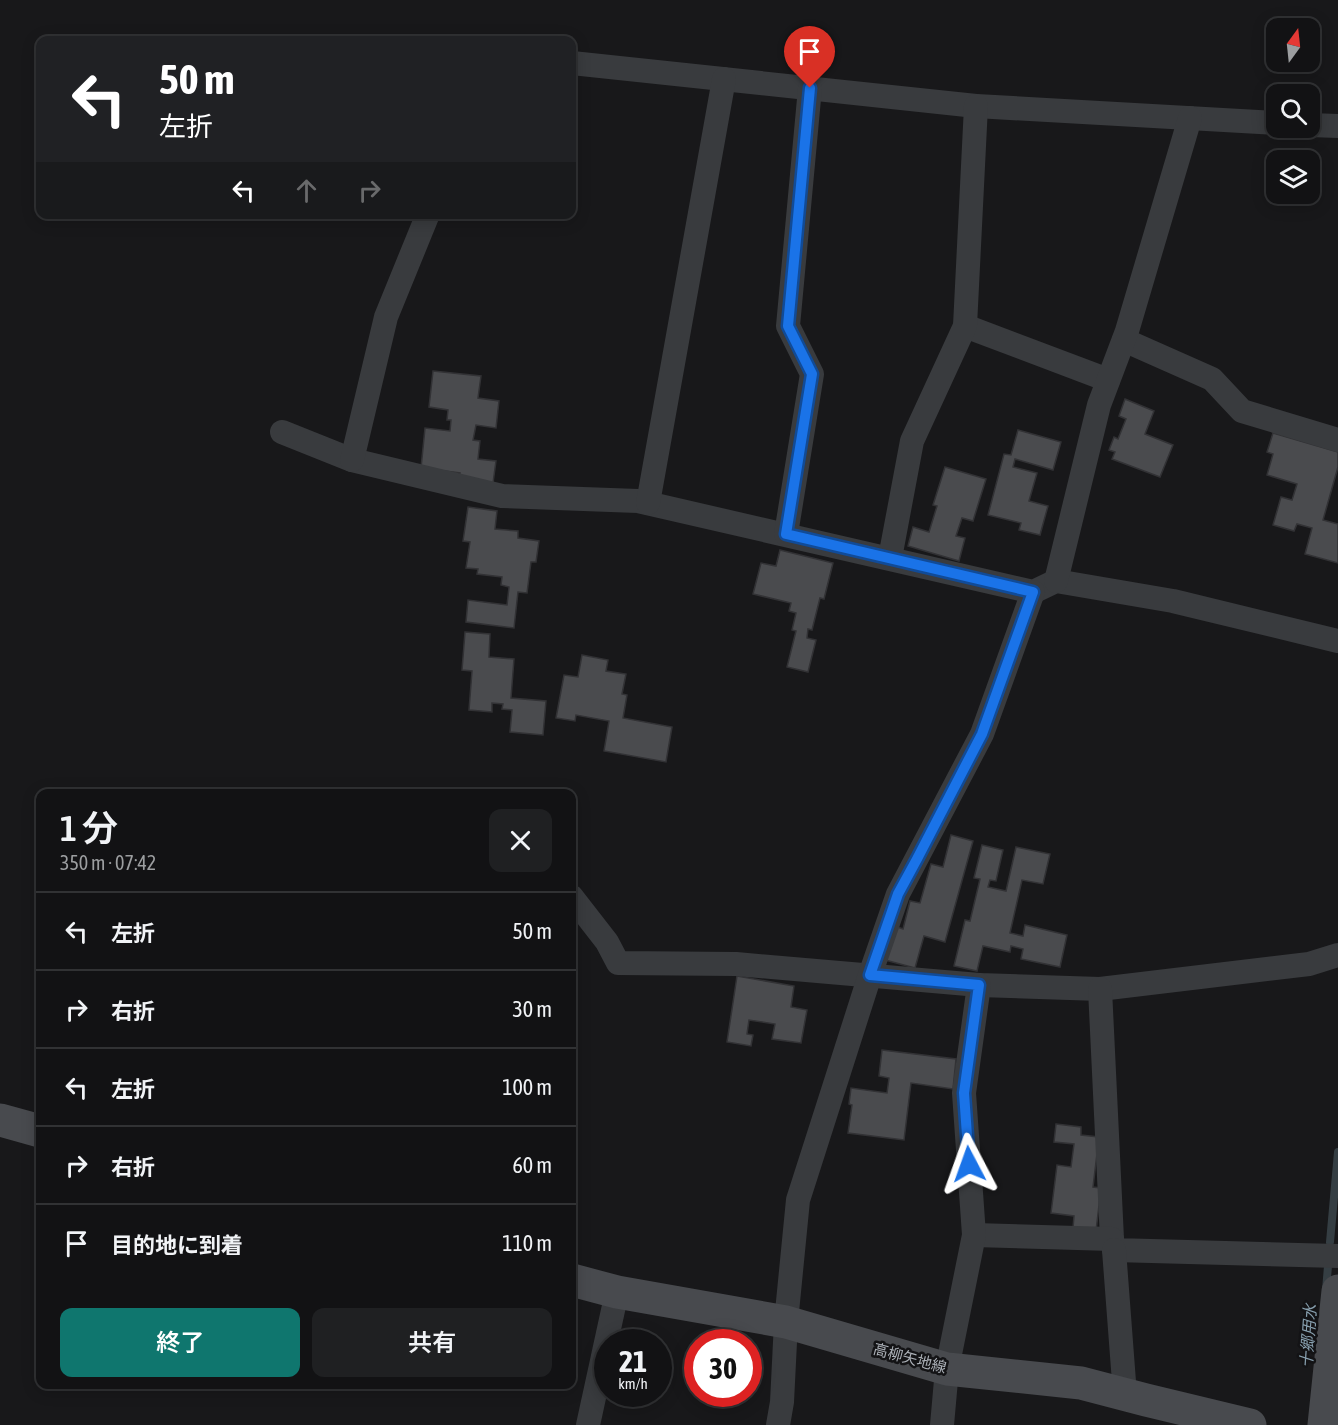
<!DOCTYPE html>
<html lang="ja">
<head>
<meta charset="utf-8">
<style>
  :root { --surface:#121214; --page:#1f2022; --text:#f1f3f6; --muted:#9c9ea0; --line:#313234; --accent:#0f766e }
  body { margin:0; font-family:"Asap Condensed","Noto Sans JP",sans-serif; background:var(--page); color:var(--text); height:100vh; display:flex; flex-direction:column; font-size:22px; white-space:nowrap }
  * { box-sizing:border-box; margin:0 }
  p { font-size:20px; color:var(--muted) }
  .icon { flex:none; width:33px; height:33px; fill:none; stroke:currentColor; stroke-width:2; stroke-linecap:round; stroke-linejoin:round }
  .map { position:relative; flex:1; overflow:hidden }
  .panel { position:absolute; left:36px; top:789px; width:540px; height:600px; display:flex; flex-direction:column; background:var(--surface); border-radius:12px; box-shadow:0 3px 15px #0003,0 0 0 2px var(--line) }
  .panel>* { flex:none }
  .hud { position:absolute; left:36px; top:36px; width:540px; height:183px; border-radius:12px; box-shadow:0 3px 15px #0003,0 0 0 2px var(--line); background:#202124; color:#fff; overflow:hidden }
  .needle { width:39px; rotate:15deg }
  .tools { position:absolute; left:1266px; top:18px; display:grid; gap:12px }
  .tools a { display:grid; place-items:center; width:54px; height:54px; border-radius:12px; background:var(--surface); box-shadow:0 3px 15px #0003,0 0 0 2px var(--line); font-size:30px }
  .speed { position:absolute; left:594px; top:1329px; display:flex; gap:12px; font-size:30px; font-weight:700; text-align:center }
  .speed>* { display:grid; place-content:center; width:78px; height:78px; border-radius:50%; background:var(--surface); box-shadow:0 3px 15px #0003,0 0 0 2px var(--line); line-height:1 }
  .speed small { font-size:15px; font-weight:400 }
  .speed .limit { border:9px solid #d22; background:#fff; color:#111 }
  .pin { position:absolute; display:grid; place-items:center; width:51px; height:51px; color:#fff; margin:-62px -26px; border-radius:50% 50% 50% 0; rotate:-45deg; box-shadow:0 0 6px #0007 }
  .pin .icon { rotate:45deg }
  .me { position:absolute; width:66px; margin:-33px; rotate:356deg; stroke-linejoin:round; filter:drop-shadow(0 0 4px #0008) }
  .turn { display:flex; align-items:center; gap:21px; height:126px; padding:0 24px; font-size:27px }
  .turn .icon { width:78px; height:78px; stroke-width:2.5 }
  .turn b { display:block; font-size:42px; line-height:51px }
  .lanes { display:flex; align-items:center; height:57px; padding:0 24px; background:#0003; justify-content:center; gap:30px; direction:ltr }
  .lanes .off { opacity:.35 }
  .round { display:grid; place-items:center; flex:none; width:63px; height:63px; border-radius:12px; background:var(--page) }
  .head { display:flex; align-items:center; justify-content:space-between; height:102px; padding:0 24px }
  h1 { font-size:36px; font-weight:600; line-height:45px }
  .primary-button { display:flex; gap:12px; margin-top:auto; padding:12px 24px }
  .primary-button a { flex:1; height:69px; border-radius:12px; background:var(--accent); color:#fff; font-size:24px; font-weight:600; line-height:69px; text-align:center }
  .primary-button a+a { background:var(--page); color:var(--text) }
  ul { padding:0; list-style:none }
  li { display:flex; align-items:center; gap:18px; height:78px; padding:0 24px; border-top:2px solid var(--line) }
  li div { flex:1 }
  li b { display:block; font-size:22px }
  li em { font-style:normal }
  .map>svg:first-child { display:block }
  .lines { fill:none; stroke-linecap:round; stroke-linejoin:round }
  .stream { stroke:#353e43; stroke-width:8 }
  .building { fill:#4a4b4e; stroke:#323235; stroke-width:1.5 }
  .street { stroke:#393b3e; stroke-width:24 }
  .secondary { stroke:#484a4e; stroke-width:33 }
  .route-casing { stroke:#114b97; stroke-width:15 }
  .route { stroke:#1a73e8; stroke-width:10 }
  .labels { text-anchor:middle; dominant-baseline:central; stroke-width:5; stroke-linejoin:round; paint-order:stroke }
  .street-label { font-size:15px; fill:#acb1b8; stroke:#131315 }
  .water-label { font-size:16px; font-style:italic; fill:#879fae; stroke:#131315 }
</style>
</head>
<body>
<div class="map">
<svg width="1338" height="1425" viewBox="0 0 1338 1425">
  <rect width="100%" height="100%" fill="#18181a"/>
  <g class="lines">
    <g class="stream">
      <polyline points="1330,1242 1338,1152"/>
      <polyline points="1326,1290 1328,1266"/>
    </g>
  </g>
  <g class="building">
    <polygon points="433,371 481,376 478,398 499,401 496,428 476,425 473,440 480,441 478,459 496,461 493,483 459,479 460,473 421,468 425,428 450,431 451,420 447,420 448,410 429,407"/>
    <polygon points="1125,399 1154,411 1145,434 1173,445 1160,477 1112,459 1115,452 1109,450 1114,437 1118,439 1126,419 1119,416"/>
    <polygon points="1018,430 1061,442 1053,470 1015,459 1013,467 1037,473 1029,501 1048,506 1040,535 1019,530 1021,523 988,515 1004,454 1011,455"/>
    <polygon points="1273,433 1338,452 1338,467 1323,520 1338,524 1338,563 1305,554 1312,528 1297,524 1294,531 1273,525 1281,497 1292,500 1297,484 1267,475 1273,454 1267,452"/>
    <polygon points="945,467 986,479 973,521 962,518 956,536 965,538 959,561 908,546 913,527 929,532 937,506 933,505"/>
    <polygon points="468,507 497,511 495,529 518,531 518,538 539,541 536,562 531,562 527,593 518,592 514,628 466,622 468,600 507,605 509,587 501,585 502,577 477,574 478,569 466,568 470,542 463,541"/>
    <polygon points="780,550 833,563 824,599 820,598 812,630 808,629 807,638 816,640 808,672 787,667 796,631 792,630 796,613 789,611 791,603 753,594 761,563 776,566"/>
    <polygon points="465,632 490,634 489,657 514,659 511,698 546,701 543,735 510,732 512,710 502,709 503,704 492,703 492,712 469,710 472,671 462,670"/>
    <polygon points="582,655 608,660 606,671 626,674 622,694 627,695 623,718 672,727 666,762 604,751 609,721 576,715 575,721 556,718 564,675 578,677"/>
    <polygon points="951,835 973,841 945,942 924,936 915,968 885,960 895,926 903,929 910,901 920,903 931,864 943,867"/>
    <polygon points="982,845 1003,850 996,881 990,880 988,887 1006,891 1016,847 1050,854 1043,884 1022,880 1010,933 1023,936 1025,925 1067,935 1060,967 1021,959 1023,949 1011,946 1010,952 983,946 977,971 954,966 965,920 970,921 980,879 974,878"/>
    <polygon points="737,976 794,986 791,1007 807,1010 801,1043 772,1039 775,1024 749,1020 747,1034 753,1035 751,1046 727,1042"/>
    <polygon points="882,1050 956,1059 953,1089 911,1083 904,1140 848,1133 852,1105 849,1104 851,1088 887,1093 889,1078 879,1076"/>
    <polygon points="1056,1124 1081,1127 1081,1135 1099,1137 1093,1187 1101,1188 1096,1231 1073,1228 1074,1216 1051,1213 1057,1165 1071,1167 1074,1144 1054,1142"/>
  </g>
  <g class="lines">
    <g class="street">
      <polyline points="572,63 976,106 1276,123"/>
      <polyline points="1310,125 1338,126"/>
      <polyline points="965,326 1108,380"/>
      <polyline points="1124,340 1212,379 1242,411 1338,440"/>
      <polyline points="282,432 352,460 502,496 638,501 1033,592 1056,581 1173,601 1338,641"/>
      <polyline points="352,460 386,317 428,214"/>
      <polyline points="648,503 724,79"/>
      <polyline points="786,534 812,374 788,326 810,88"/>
      <polyline points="890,558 912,441 965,326 976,106"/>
      <polyline points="1056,581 1099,405 1127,331 1190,118"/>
      <polyline points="572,897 607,942 618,963 736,964 979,985 1100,989 1309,964 1338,955"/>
      <polyline points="1100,989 1112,1239"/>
      <polyline points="974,1235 1112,1239 1114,1250 1338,1256"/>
      <polyline points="1114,1250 1125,1395"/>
      <polyline points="588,1425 617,1292"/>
      <polyline points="778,1425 782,1402 786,1322 798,1200 870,975 898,894 982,734 1033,592"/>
      <polyline points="942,1425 947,1369 974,1235 964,1093 979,985"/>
    </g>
    <g class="secondary">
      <polyline points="0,1120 40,1131"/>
      <polyline points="572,1280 617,1292 786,1322 947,1369 1081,1383 1146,1400 1250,1425"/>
      <polyline points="1324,1425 1338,1291"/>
    </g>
  </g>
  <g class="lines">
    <defs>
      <polyline id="route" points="810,88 788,326 812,374 786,534 1033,592 982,734 917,859 898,894 870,975 979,985 964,1093 969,1164"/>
    </defs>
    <use href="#route" class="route-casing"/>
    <use href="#route" class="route"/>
  </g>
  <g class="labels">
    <g class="street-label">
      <text transform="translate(910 1358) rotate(15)">高柳矢地線</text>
    </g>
    <g class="water-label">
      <text transform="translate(1308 1336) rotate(-86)">十郷用水</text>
    </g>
  </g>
</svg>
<div class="tools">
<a><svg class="needle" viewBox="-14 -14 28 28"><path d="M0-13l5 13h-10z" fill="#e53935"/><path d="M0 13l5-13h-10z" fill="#9c9ea0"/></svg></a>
<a><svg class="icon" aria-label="search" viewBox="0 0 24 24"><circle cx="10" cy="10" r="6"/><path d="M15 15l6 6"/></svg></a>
<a><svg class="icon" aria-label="layers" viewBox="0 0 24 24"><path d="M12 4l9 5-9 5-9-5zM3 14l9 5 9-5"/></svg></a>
</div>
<div class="speed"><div>21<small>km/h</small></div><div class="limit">30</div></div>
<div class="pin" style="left:810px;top:88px;background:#d93025"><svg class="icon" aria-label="arrive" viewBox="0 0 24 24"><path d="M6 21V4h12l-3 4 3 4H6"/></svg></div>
<svg class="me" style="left:969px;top:1164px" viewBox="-20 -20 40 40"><path d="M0-17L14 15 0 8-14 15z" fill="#1a73e8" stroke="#fff" stroke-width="4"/></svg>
<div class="hud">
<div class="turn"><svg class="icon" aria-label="left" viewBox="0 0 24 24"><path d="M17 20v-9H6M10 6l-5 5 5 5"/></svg><div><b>50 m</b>左折</div></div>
<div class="lanes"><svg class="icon" aria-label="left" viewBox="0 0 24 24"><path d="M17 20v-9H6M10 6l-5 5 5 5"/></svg><svg class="icon off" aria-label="ahead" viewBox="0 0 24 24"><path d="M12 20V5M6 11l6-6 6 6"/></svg><svg class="icon off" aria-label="right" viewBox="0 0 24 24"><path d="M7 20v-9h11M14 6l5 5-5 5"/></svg></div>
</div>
<section class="panel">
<div class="head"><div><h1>1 分</h1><p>350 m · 07:42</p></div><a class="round"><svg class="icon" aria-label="close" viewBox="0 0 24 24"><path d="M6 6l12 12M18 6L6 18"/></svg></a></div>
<ul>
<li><svg class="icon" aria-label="left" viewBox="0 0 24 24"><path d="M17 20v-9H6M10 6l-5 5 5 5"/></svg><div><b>左折</b></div><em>50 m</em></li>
<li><svg class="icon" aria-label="right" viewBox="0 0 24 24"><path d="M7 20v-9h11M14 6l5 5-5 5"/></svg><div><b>右折</b></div><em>30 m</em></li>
<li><svg class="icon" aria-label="left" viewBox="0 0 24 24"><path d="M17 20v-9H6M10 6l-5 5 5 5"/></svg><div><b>左折</b></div><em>100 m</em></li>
<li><svg class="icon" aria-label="right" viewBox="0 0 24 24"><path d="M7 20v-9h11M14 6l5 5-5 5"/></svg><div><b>右折</b></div><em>60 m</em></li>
<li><svg class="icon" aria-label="arrive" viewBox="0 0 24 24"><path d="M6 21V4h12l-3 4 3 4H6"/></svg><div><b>目的地に到着</b></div><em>110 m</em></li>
</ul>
<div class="primary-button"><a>終了</a><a>共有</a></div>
</section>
</div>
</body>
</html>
